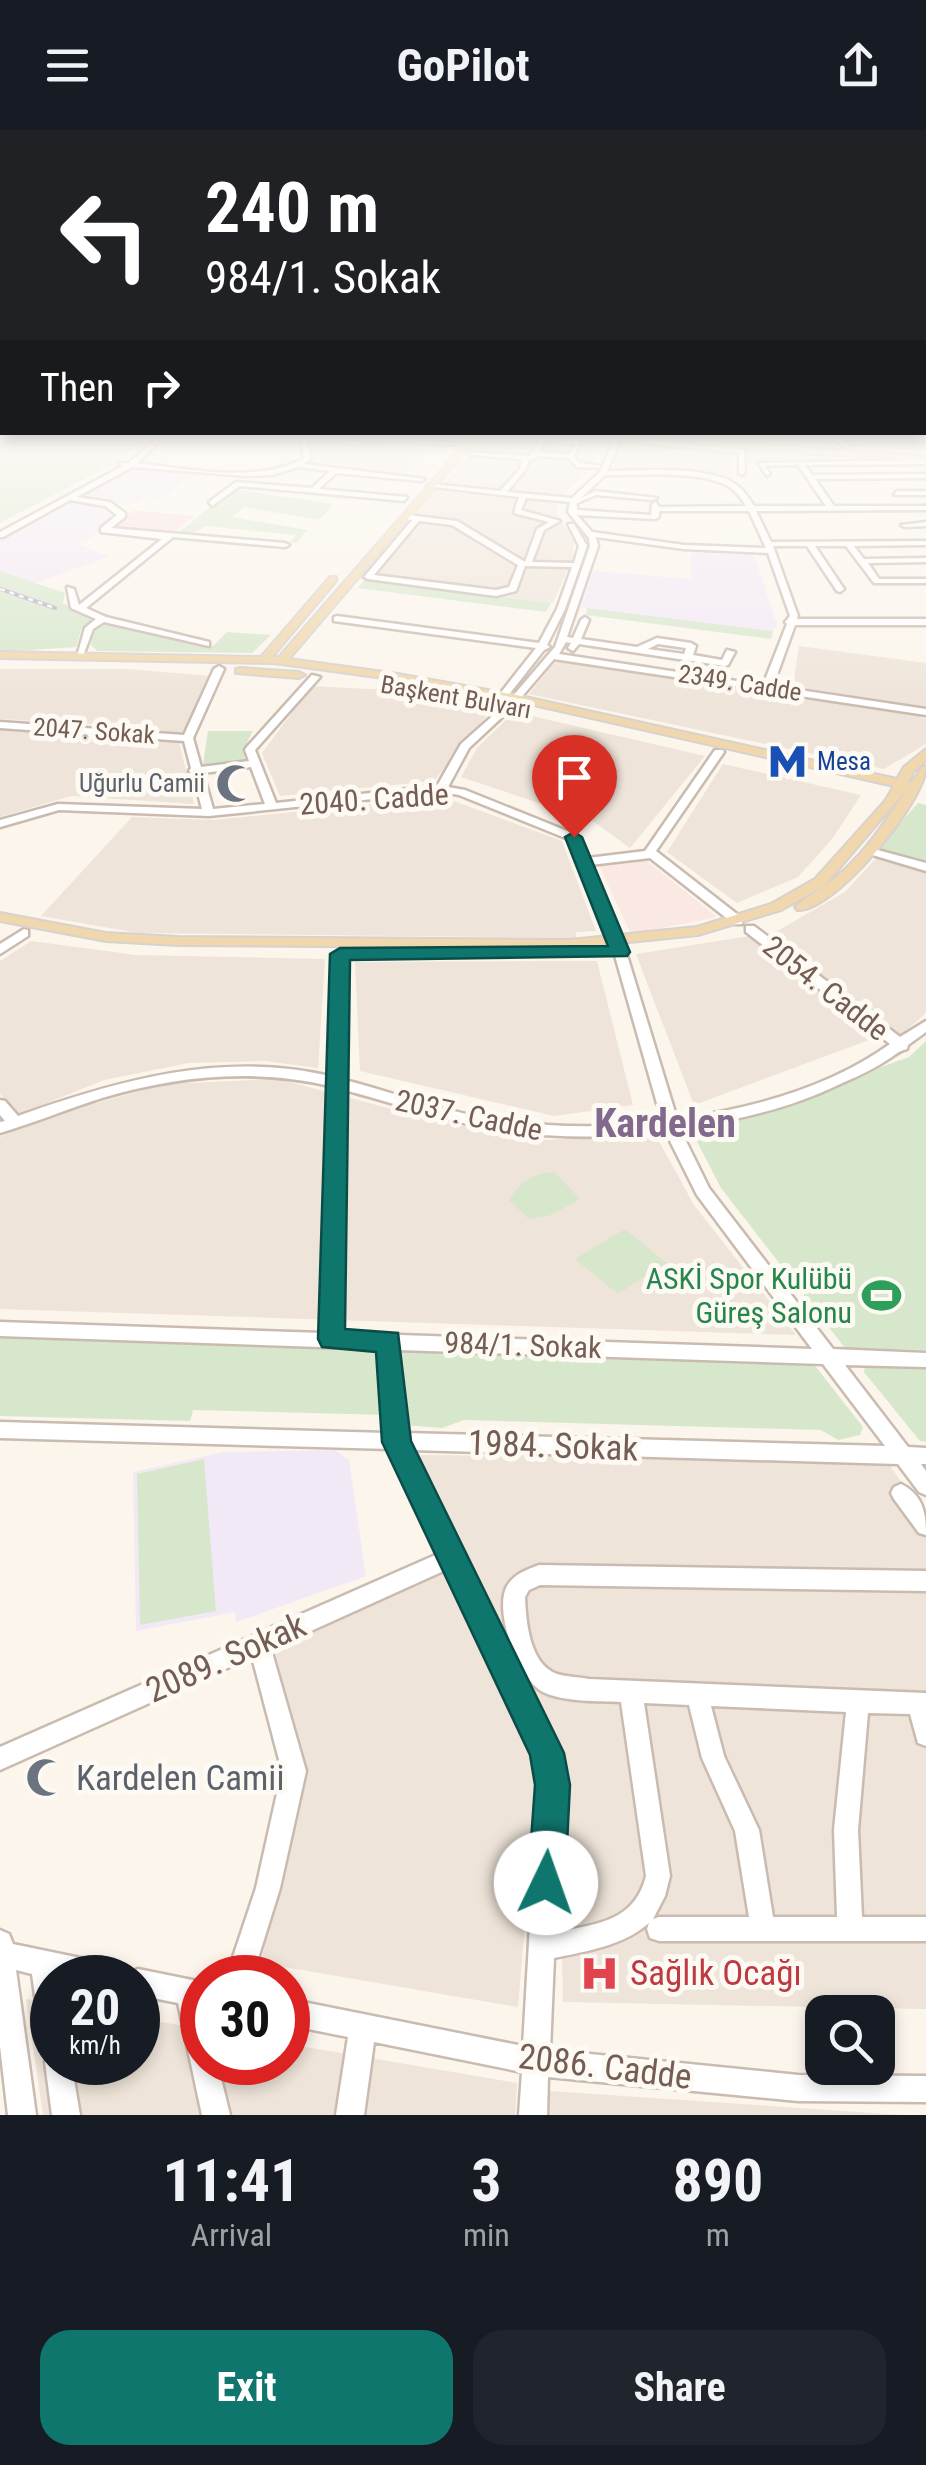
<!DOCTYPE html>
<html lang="en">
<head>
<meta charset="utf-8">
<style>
  :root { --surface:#171b24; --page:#20242c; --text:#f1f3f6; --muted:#9ea1a6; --accent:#0f766e }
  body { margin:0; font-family:"Roboto Condensed",sans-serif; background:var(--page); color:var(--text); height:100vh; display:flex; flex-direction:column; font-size:38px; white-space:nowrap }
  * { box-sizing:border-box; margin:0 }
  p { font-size:32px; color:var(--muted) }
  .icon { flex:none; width:55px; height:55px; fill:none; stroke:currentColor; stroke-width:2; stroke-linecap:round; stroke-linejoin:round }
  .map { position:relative; height:1985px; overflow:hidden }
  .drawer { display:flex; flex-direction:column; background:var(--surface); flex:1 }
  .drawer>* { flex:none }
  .guide { position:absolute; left:0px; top:0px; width:928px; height:305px; box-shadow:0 5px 15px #0003; background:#202124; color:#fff; overflow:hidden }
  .fabs { position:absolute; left:805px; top:1865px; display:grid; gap:20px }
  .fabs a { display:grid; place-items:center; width:90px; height:90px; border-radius:20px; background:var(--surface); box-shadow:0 5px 15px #0003; font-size:50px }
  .speed { position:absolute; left:30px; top:1825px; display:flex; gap:20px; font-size:50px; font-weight:700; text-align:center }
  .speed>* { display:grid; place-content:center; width:130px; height:130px; border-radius:50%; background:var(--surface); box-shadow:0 5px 15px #0003; line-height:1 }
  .speed small { font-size:25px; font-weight:400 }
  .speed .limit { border:15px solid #d22; background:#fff; color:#111 }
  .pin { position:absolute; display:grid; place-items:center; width:85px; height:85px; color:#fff; margin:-102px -42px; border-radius:50% 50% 50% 0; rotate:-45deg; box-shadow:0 0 10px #0007 }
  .pin .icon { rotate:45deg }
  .me { position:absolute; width:110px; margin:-55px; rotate:3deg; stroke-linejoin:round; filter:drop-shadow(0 0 8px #0008) }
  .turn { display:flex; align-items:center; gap:35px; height:210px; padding:0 40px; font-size:45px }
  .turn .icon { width:130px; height:130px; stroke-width:2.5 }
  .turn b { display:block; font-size:70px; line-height:85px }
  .then { display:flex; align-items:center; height:95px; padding:0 40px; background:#0003; gap:20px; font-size:38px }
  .eta { display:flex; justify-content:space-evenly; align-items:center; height:170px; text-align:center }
  .eta b { font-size:60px; font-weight:700; line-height:70px }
  .primary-button { display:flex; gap:20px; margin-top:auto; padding:20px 40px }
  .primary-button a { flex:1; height:115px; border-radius:30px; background:var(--accent); color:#fff; font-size:40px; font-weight:700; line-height:115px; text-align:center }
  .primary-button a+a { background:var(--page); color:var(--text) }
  header { display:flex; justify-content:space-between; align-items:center; height:130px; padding:0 40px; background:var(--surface); font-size:45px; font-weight:700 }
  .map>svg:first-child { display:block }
  .residential { fill:#eee4d9 }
  .commercial { fill:#f9e9e2 }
  .education { fill:#f2e9f7 }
  .medical { fill:#f7e1e4 }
  .green { fill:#d7e7cc }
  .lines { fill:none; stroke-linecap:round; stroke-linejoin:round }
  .minor-casing { stroke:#cabbb0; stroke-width:5 }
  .major-casing { stroke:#d8d2cf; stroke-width:4 }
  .minor { fill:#fff; fill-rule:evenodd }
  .major { fill:#f0d7ae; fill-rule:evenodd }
  .rail-casing { stroke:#b8abc4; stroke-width:4 }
  .rail { stroke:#fdf9f3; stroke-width:2.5; stroke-dasharray:5; stroke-linecap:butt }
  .route { fill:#0f766e; stroke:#0a4d48; stroke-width:2.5 }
  .labels { text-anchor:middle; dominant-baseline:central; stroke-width:10; stroke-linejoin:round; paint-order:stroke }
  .far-street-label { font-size:25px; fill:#745d52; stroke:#fdf9f3 }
  .far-transit-label { font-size:25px; fill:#164399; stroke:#fdf9f3; text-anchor:start }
  .far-worship-label { font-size:25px; fill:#5b616d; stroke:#fdf9f3; text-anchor:end }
  .street-label { font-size:30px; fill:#745d52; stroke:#fdf9f3 }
  .leisure-label { font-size:30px; fill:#27864d; stroke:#fdf9f3; text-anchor:end }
  .near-street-label { font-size:35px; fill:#745d52; stroke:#fdf9f3 }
  .near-worship-label { font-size:35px; fill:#5b616d; stroke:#fdf9f3; text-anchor:start }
  .near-health-label { font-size:35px; fill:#be3a42; stroke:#fdf9f3; text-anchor:start }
  .district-label { font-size:40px; font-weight:bold; fill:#826a8e; stroke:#fdf9f3 }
</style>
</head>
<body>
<header><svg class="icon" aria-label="menu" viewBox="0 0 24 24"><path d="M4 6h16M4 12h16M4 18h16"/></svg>GoPilot<svg class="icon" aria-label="share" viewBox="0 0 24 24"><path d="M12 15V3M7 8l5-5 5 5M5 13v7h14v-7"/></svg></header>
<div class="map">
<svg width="926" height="1985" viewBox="0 0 926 1985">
  <rect width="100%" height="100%" fill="#fbf5ec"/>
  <g class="residential">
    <polygon points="547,302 601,309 589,341 561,366 444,353 490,303"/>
    <polygon points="306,303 441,303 401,346 305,335 313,320"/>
    <polygon points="832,303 910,303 926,315 926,321 850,317"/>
    <polygon points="621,310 733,320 732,349 611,340"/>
    <polygon points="435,360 558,374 557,384 574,412 573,428 553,473 355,448"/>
    <polygon points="799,516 926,533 926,577 793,556"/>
    <polygon points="556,529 916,585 926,589 926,614 884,639 529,564"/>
    <polygon points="0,539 126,539 212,546 184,606 143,597 0,589"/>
    <polygon points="312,556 407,561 494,577 434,651 280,666 262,623"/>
    <polygon points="514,582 705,626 630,718 593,691 461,647 477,618"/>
    <polygon points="0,600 179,612 194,674 71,666 0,687"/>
    <polygon points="723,634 861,665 832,709 798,747 737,773 667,722"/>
    <polygon points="443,667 562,711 596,801 576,802 576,808 138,803 41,786 132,687 213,690"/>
    <polygon points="879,725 926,740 926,883 897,908 772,804 845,762"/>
    <polygon points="750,806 880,906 694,975 636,824"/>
    <polygon points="31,811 136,825 325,829 318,938 265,931 188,933 104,950 18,985 0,964 0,831"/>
    <polygon points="597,831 633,975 554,986 360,941 355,832"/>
    <polygon points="278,949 441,992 539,1010 656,1006 694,1075 796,1205 0,1179 0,1007 63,982 166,954"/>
    <polygon points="410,1325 885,1329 926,1386 926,1879 563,1872 557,1607"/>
    <polygon points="442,1442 533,1629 537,1648 518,1877 261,1833 305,1636 271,1515"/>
    <polygon points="26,1869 52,1873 52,1932 138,1932 138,1888 202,1899 202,1932 288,1932 288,1914 517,1953 515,1985 43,1985"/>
    <polygon points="549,1961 903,1985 547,1985"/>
  </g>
  <polygon class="commercial" points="642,727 717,787 631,804 596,729"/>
  <g class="education">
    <polygon points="134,337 194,342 161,369 145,367 134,374 78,367"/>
    <polygon points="67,372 99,376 113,386 92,407 76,413 109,427 35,453 0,441 0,408"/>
    <polygon points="691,423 754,425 777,494 773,501 581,477 593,441 691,449"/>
    <polygon points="335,1320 349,1330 366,1446 236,1492 235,1482 136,1501 133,1342 224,1322"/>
  </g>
  <polygon class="medical" points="133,380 195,386 169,406 113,399"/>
  <g class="green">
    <polygon points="0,302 2,302 151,303 115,333 0,393"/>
    <polygon points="744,320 926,332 746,333"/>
    <polygon points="232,359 333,374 319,390 244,377 232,387 307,400 297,412 290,413 296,405 206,396 191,404 178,403"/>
    <polygon points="0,441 65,463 63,473 92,489 81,500 76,517 0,522"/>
    <polygon points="365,449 551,473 546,482 358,458"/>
    <polygon points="587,478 773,501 771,509 586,485"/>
    <polygon points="107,492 213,516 227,502 271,505 252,523 97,521 91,515 91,501"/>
    <polygon points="208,601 253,601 243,620 245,630 203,635"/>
    <polygon points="918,673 926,675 926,734 878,719"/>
    <polygon points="926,911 926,1220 845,1218 721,1058 693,1004 909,927"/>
    <path d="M554,1042L580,1069L551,1085L529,1089L509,1070C520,1052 533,1043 554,1042Z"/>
    <polygon points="625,1099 666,1133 618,1164 575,1129"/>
    <polygon points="0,1207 383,1216 388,1285 193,1280 190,1291 0,1286"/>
    <polygon points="397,1221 812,1232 863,1297 860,1305 838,1310 821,1300 464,1290 442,1298 403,1295"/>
    <polygon points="866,1231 926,1232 926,1312 920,1311 864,1242"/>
    <polygon points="204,1329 216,1481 140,1495 137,1344"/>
  </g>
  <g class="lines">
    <defs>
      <g id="minor">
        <path d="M164,302H171L137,333C186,339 260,354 304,328L299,302H305L311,329L304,334L425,349L421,351L336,343L319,359L407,367L404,371L240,356L212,376L209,372L236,352L312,358L330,341L299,337L272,345L247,346L132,337L77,367L110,372L125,383V387L111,398L285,413L289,415L285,417L173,407L86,478L106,487L209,512V516L104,492L93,499L83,526H77L85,498L96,489L71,478L67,457L74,459L79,475L162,409L101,402V398L117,385L105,376L70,370L3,407H0V402L123,336L119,335V333H129Z"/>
        <polygon points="342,302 349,302 349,305 456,313 453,315 348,309 341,306"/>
        <path d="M544,302H551L548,307L581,311L574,326L579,333L602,336L599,338L577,337L569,328L537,326L534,329L529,330L526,339L507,362L572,368L600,342L615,307L618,305L621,307L607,341C641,341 713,334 739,357C745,362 750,370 754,376H826L798,335L765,336L770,344L767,346L758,333L926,330V334L805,335L812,345L926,344V348L815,349L834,376H926V380L756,381L771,412L926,411V415L854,416L864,429L926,428V432L868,433L879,449H926V453H874L846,416H815L844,459L840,462L837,461L807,416H773L798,486L797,489H926V495H795L773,556L926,579V585L554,529L519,570H513V566L555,517L590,416L589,408L568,382L570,372L526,368L521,380L560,391L544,400L532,432L574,433L579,416L568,394H574L587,416L565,479L547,515L550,517L544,520L507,567L499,565L536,518L334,491V487L337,486L539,513L557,479L572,437L525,436L516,461L496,466L368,449L364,447L412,390L405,389L408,385L457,391L525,432L537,399L549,392L514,383L519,367L427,356L431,354L500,361L520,339L522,329L471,325L469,322L530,326ZM546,311L575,314L569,324L539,322ZM605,345C640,346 692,340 724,354C734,359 741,367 746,376L659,377L656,372L652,374L651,385L577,380V373L596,365L653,370L657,368L595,361L581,368ZM659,381H749L766,418L684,415L592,402L577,385L655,389L659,387ZM419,391L452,395L518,435L509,457L496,460L374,445ZM596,407L684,419L768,423L790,486L785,492L787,494L763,555L559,524L566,512L571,513L568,518L573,521L579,514L725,536L728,535L735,522L727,520L722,530L693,525L696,516L691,513L657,508L637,517L581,509L589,490L585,487L581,490L573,508L567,507L598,416ZM658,514L686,518L684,524L648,519Z"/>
        <polygon points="735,302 742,302 748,315 744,315"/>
        <polygon points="824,302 832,302 853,319 848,320"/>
        <polygon points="624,308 744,320 745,343 742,345 739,343 739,323 622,311"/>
        <polygon points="897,361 926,361 926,365 894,365"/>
        <polygon points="926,392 926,396 905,397 901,395"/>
        <path d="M219,536L224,539L193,608L201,637L249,631L245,620L246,618L312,545L320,547L255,620L276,673L437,656L461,614L507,573H513V577L469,618L448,657L465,660L577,705L588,728L645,721L715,620H723L724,622L656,721L742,788V794H734L650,728L590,735L626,822L677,989C750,979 829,958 890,914L746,802V796H754L900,907L926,891V902L908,915L907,919C898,921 894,926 887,930C872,940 854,948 838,955C789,979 733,991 680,999L709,1058L833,1219L926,1223V1237L845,1235L908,1317L926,1318V1334H921L926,1341V1365L919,1362L898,1334L410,1320L544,1589L563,1640L555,1803C596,1793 634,1793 646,1746L621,1572C599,1571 563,1572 543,1562C519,1550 493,1481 507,1456C514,1444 526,1440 539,1435L926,1441V1461L540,1455L529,1460L525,1467C526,1491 529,1534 557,1544C567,1547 579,1547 589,1549L926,1563V1616L918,1613L910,1584L868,1583L858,1700L862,1787H926V1811H659L650,1808L647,1799L649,1793C623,1816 587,1821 554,1828L550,1920L798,1945L926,1946V1972L798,1971L548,1947L547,1985H519L522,1942L374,1912L364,1985H336L348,1907L288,1895V1869L523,1916L539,1640L526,1601L448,1439L271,1519L306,1641L280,1758L252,1848H226L256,1758L282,1641L252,1527L0,1640V1617L440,1423L390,1319L0,1308V1292L386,1303L381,1219L0,1206V1192L323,1203L330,956C253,938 177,946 102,968C67,979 34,993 0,1003V992L5,991L0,985V970L5,971L18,986C119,950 223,921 330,946L334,824L340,820L346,824L345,950C387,961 428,976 471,985C533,997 599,1000 662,991L614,822L568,709L459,665L441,662L209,686L59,680L0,697V690L58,674L202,679L193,644L189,641L191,638L184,611L0,598V592L184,605L214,539ZM251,637L265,674L213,679L203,643ZM344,960C387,971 429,986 472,995C535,1008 602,1010 665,1001L697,1065L812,1219L341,1203ZM399,1220L823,1234L885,1316L405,1303ZM644,1573L689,1575L702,1628L735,1701L749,1787H659L653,1789L665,1766L670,1746ZM711,1576L846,1582L834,1700L837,1787H773L759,1700L724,1626Z"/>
        <polygon points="870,718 926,733 926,741 866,723 864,721"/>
        <polygon points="24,799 28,800 28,806 0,824 0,814"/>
        <path d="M901,1354C923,1365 926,1383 926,1405L919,1403L894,1369L891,1363L894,1357Z"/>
        <polygon points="0,1800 9,1804 13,1814 114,1835 123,1839 127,1848 52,1848 52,1908 43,1904 39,1895 32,1844 16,1840 36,1985 8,1985 0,1916"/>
        <polygon points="138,1839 202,1852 202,1932 217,1932 230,1985 202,1985 178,1873 138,1865 138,1848 127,1848 129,1843"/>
        <polygon points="52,1921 52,1932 71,1932 80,1985 52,1985 45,1932 49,1923"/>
      </g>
      <g id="major">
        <path d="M475,302H482L289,529L398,544L516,565L897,649L904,637L926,619V630L913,642L908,652H912L922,637L926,636C926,671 834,783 797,780L795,777C809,764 827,756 841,743C868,719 887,689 907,659L825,755L781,780L698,805L570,818L178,815L106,811L0,791V783L106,803L178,807L570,810L697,797L771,774L815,749L885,671L894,656L516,571L398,550L274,533L0,528V522L261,527L330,447H336V451L272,527H279Z"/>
        <polygon points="573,302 926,326 926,330 731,319"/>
        <polygon points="914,302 922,302 926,306 926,312"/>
        <polygon points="240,538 299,542 305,545 299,548 236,543 236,539"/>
      </g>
    </defs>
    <use href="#minor" class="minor-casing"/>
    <use href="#major" class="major-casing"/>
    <use href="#minor" class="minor"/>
    <use href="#major" class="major"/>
    <defs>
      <polyline id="rail" points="0,459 55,478"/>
    </defs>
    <use href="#rail" class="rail-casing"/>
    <use href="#rail" class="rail"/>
  </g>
  <linearGradient id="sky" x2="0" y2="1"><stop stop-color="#99c5e6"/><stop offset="0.52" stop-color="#fdfaf6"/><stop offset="1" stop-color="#fdfaf6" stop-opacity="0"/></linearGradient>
  <rect width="926" height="580" fill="url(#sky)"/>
  <polygon class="route" points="574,702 582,707 630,822 627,826 350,830 345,1199 398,1203 411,1311 564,1623 570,1655 565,1753 560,1766 546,1772 533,1766 528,1753 535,1655 530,1625 382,1312 376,1222 322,1217 318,1209 330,824 340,818 608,816 565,707"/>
  <defs>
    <symbol id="metro-bare" viewBox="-9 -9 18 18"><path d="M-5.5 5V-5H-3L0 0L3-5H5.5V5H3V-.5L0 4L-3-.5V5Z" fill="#1a4fb4" stroke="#fdf9f3" stroke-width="2.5" paint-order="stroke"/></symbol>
    <symbol id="mosque-bare" viewBox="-9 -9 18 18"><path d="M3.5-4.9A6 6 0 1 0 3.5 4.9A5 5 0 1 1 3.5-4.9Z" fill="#6b7280" stroke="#fdf9f3" stroke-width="2.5" paint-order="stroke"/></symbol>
    <symbol id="stadium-bare" viewBox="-9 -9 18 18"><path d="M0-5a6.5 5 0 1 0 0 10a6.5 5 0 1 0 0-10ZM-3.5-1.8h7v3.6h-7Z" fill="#2e9e5b" stroke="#fdf9f3" stroke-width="2.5" paint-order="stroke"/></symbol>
    <symbol id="hospital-bare" viewBox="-9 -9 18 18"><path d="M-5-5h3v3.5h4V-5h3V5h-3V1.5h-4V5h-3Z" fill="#e0444e" stroke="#fdf9f3" stroke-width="2.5" paint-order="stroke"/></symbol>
  </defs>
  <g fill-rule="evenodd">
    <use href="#metro-bare" x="760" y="604" width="55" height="55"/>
    <use href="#mosque-bare" x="208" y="626" width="55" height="55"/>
    <use href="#stadium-bare" x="854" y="1138" width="55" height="55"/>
    <use href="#mosque-bare" x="18" y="1620" width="55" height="55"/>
    <use href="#hospital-bare" x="572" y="1816" width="55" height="55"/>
  </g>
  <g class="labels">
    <g class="far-street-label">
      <text transform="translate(740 553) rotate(9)">2349. Cadde</text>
      <text transform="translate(456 567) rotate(10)">Başkent Bulvarı</text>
      <text transform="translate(94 601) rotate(4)">2047. Sokak</text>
    </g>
    <g class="far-transit-label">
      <text x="817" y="631">Mesa</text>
    </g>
    <g class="far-worship-label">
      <text x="205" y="653">Uğurlu Camii</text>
    </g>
    <g class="street-label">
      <text transform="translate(374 669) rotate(-4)">2040. Cadde</text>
      <text transform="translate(826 858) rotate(38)">2054. Cadde</text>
      <text transform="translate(469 985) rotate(12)">2037. Cadde</text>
      <text transform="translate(523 1215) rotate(2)">984/1. Sokak</text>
    </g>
    <g class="leisure-label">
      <text x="852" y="1148">ASKİ Spor Kulübü<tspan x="852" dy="34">Güreş Salonu</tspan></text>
    </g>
    <g class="near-street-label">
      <text transform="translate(553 1316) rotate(2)">1984. Sokak</text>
      <text transform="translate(226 1528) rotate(-24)">2089. Sokak</text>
      <text transform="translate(605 1937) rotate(7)">2086. Cadde</text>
    </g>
    <g class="near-worship-label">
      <text x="76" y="1648">Kardelen Camii</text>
    </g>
    <g class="near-health-label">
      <text x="630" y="1843">Sağlık Ocağı</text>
    </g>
    <g class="district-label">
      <text x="665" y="993">Kardelen</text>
    </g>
  </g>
</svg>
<div class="fabs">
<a><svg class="icon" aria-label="search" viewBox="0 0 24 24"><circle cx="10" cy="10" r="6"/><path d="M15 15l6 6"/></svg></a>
</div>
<div class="speed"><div>20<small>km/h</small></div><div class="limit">30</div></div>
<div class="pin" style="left:574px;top:707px;background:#d93025"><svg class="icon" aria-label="arrive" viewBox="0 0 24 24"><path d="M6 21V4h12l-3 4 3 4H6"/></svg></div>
<svg class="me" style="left:546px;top:1753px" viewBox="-20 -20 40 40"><circle r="19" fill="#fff"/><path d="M0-13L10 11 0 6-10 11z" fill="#0f766e"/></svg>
<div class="guide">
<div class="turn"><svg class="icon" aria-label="left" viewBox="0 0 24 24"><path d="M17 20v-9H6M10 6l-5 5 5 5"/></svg><div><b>240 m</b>984/1. Sokak</div></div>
<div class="then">Then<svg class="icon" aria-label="right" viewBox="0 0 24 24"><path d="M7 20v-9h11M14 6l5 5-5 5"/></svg></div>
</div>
</div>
<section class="drawer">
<div class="eta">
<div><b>11:41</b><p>Arrival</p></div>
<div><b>3</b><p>min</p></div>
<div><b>890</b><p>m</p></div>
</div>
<div class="primary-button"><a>Exit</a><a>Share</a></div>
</section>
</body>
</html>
